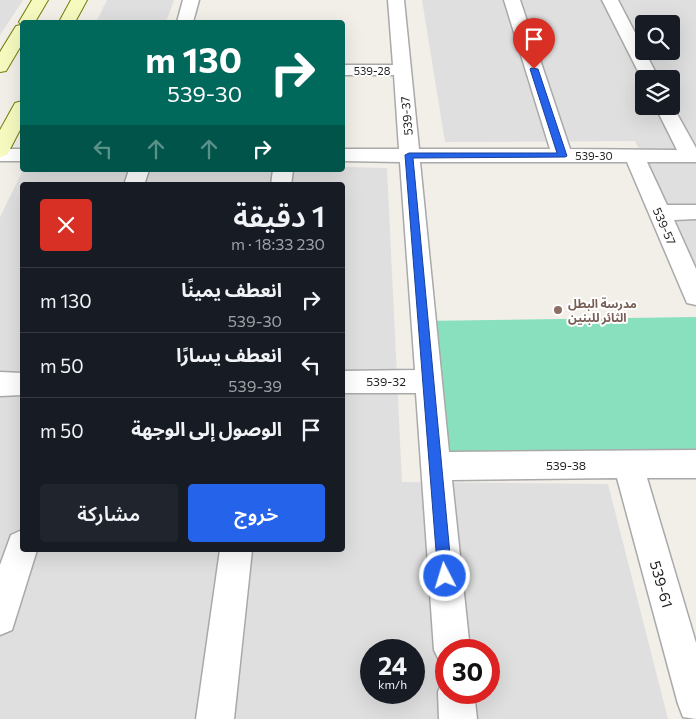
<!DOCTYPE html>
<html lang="ar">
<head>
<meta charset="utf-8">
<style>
  :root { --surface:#171b24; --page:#20242c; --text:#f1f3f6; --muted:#9ea1a6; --line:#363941; --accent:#2563eb }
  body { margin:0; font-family:Commissioner,"Noto Sans Arabic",sans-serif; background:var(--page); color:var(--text); direction:rtl; height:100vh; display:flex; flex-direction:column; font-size:19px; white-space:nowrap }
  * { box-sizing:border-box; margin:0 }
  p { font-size:16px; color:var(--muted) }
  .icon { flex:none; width:28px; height:28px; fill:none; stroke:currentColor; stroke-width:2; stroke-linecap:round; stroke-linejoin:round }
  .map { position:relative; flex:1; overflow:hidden; direction:ltr }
  .side { position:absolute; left:20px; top:182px; width:325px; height:370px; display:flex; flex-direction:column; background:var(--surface); border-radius:5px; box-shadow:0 5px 20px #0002; direction:rtl }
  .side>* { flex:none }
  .top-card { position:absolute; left:20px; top:20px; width:325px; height:152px; border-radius:5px; box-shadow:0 5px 20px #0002; direction:rtl; background:#00695c; color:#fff; overflow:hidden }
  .controls { position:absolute; left:635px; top:15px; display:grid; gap:10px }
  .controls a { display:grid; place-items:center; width:45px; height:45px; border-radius:5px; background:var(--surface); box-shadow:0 5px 20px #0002; font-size:25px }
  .speed { position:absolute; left:360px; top:639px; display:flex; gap:10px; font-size:25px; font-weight:700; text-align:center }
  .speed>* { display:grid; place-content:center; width:65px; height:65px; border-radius:50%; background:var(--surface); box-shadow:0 5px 20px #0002; line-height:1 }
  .speed small { font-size:12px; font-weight:400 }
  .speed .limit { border:8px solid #d22; background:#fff; color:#111 }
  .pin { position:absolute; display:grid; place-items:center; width:42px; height:42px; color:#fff; margin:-51px -21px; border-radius:50% 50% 50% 0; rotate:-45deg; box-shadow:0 0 5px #0007 }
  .pin .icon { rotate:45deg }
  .me { position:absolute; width:55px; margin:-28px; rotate:355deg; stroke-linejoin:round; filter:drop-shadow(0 0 4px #0008) }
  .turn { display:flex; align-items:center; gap:18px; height:105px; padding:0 20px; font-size:22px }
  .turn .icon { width:65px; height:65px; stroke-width:2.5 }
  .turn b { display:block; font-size:35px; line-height:42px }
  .lanes { display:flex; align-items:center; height:48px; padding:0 20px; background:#0003; justify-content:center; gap:25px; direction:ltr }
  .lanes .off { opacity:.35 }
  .round { display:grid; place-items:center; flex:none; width:52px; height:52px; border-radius:5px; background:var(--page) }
  .headline { display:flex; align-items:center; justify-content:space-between; height:85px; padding:0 20px }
  h1 { font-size:30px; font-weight:600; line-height:38px }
  .primary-button { display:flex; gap:10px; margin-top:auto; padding:10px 20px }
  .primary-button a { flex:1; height:58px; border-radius:5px; background:var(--accent); color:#fff; font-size:20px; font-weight:600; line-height:58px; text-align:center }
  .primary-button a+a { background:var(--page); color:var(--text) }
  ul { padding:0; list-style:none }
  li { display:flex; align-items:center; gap:15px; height:65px; padding:0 20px; border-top:1px solid var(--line) }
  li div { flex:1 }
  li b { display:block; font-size:19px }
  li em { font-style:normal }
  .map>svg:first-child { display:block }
  .residential { fill:#e0dfdf; fill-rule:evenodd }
  .pitch { fill:#88e0be }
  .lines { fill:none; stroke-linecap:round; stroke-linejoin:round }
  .street-casing { stroke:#a9a9a9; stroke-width:3 }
  .secondary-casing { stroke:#707d05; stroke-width:2 }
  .street { fill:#fff; fill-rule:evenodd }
  .secondary { fill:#f7fabf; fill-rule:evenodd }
  .route { fill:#2563eb; stroke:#184099 }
  .education-dot { fill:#8d6e63; stroke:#fff; stroke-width:2 }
  .labels { text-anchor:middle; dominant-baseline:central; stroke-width:4; stroke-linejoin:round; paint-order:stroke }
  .far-street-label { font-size:11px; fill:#222; stroke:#fff }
  .street-label { font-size:12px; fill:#222; stroke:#fff }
  .education-label { font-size:12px; font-weight:bold; fill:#785e54; stroke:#fff; text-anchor:start }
  .near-street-label { font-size:15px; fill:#222; stroke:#fff }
</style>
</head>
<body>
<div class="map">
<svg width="696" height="719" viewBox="0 0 696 719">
  <rect width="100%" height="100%" fill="#f2efe9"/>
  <g class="residential">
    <polygon points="0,0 23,0 0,35"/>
    <polygon points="107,0 174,0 166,22 96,22"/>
    <path d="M422,0H696V274L635,141L445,142ZM644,24H671V51H644ZM644,79H671V106H644Z"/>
    <path d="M343,167L387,168L402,482L608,484L668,719H0V217L23,170H342ZM22,185H342V550H22ZM371,650H414V692H371ZM446,650H489V692H446Z"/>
  </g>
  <polygon class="pitch" points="696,317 696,464 436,466 423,321"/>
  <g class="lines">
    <defs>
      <g id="street">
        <polygon points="183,0 199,0 193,22 177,22"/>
        <polygon points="388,0 404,0 419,149 550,149 504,0 520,0 570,149 677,150 655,106 671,106 671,103 696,148 696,162 647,162 667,205 696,205 696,219 674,220 696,269 696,305 687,303 684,296 627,162 420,162 449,452 696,450 696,478 647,478 696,643 696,719 683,717 678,704 617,478 452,480 470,650 446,650 446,665 440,662 434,650 416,393 342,393 342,371 415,370 400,162 342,161 342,149 399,149 394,75 342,75 342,65 393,65"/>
        <polygon points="602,0 618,0 659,79 644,79 644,83"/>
        <rect x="0" y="149" width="22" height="12"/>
        <polygon points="129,170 149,170 144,185 124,185"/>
        <polygon points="273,170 293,170 291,185 271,185"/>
        <polygon points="0,372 22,373 22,395 0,396"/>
        <polygon points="22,530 22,550 37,550 12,630 0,635 0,565 11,535"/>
        <polygon points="220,550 252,550 234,719 196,719"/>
        <polygon points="446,678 446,692 474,692 477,719 439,719 438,692 443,679"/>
      </g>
      <g id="secondary">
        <polygon points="32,0 48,0 35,22 22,22 22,44 6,71 0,72 0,52 16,26 21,25 19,22"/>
        <polygon points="71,0 87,0 75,22 59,22"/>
        <polygon points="22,101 22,126 7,155 0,157 0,130 15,103"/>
      </g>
    </defs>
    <use href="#street" class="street-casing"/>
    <use href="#secondary" class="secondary-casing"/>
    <use href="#street" class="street"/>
    <use href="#secondary" class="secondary"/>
  </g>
  <polygon class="route" points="531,68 538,69 567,156 565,157 413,158 452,576 450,581 445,583 440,581 438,576 405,155 409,153 557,153 530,69"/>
  <circle class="education-dot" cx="558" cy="310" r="5"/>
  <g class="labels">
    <g class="far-street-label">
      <text x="372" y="70">539-28</text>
      <text x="594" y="155">539-30</text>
    </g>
    <g class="street-label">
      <text transform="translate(406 116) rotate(-95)">539-37</text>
      <text transform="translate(665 226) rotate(66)">539-57</text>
      <text x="386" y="381">539-32</text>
      <text x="566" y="465">539-38</text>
    </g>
    <g class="education-label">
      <text x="568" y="303">مدرسة البطل<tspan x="568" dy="14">الثائر للبنين</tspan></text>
    </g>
    <g class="near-street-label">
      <text transform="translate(662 584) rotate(74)">539-61</text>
    </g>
  </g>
</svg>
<div class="controls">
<a><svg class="icon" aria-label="search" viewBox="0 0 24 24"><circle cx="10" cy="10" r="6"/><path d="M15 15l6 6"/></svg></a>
<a><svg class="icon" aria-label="layers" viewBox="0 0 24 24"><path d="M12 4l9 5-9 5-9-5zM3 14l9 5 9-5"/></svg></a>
</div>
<div class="speed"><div>24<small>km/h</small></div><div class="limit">30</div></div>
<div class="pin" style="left:534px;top:69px;background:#d93025"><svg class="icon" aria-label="arrive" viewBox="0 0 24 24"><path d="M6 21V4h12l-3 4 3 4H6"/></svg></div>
<svg class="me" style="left:445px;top:576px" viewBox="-20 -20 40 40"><circle r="17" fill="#2563eb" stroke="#fff" stroke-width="3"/><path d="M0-11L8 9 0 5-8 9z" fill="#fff"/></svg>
<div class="top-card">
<div class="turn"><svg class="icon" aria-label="right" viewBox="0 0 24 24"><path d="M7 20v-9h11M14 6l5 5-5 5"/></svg><div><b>130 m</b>539-30</div></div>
<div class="lanes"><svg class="icon off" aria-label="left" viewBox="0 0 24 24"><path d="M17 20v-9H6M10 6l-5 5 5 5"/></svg><svg class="icon off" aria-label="ahead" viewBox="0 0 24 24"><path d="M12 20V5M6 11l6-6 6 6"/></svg><svg class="icon off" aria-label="ahead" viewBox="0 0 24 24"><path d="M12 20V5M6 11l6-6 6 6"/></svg><svg class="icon" aria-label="right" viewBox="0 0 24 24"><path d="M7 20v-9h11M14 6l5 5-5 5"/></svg></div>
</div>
<section class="side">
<div class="headline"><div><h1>1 دقيقة</h1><p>230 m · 18:33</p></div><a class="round" style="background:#d93025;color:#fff"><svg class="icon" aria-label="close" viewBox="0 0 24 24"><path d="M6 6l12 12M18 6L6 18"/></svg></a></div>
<ul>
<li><svg class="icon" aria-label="right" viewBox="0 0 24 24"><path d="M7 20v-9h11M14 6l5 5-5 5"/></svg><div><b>انعطف يمينًا</b><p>539-30</p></div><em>130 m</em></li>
<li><svg class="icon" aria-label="left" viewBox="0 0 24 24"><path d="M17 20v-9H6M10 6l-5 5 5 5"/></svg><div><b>انعطف يسارًا</b><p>539-39</p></div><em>50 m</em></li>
<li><svg class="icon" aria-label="arrive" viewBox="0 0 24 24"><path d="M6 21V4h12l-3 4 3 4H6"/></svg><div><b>الوصول إلى الوجهة</b></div><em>50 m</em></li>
</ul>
<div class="primary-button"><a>خروج</a><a>مشاركة</a></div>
</section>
</div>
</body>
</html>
